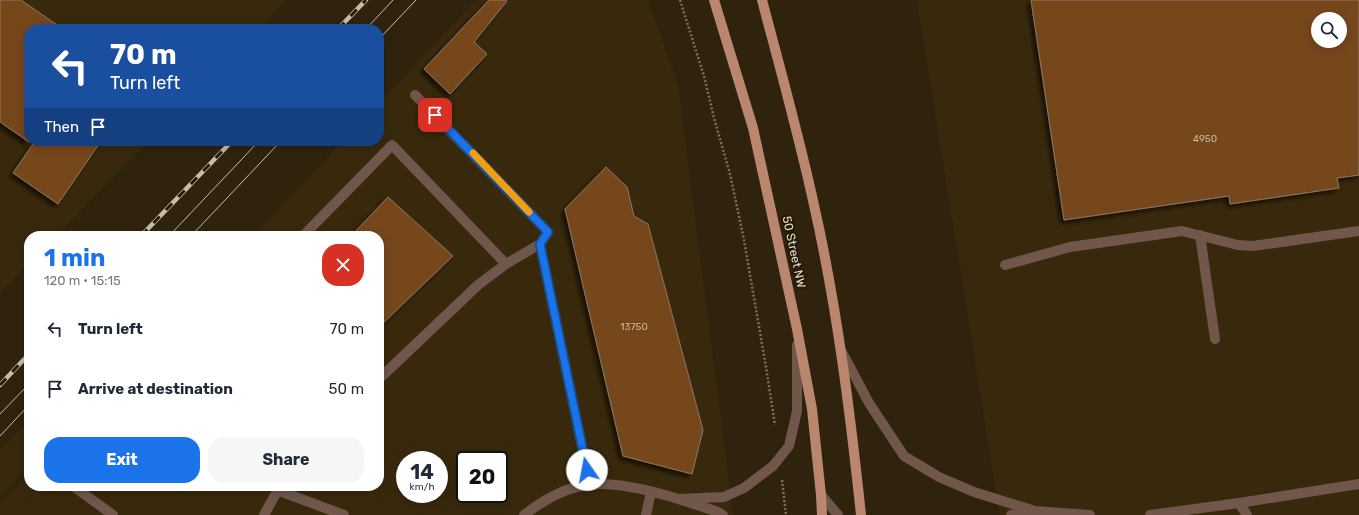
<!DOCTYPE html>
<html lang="en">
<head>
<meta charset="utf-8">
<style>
  :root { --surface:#fff; --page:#f6f6f7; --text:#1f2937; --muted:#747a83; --accent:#1a73e8 }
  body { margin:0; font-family:Rubik,sans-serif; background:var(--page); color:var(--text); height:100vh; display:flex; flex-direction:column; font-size:15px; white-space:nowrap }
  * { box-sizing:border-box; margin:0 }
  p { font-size:13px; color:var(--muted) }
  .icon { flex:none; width:22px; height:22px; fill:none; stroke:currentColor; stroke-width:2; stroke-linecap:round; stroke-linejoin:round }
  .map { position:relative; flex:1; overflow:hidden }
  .drawer { position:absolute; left:24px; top:231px; width:360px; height:260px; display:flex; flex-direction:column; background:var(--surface); border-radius:16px; box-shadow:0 2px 10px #0003 }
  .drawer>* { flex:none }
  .top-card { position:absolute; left:24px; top:24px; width:360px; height:122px; border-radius:16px; box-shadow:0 2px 10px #0003; background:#1a4fa0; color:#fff; overflow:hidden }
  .tools { position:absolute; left:1311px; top:12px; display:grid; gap:8px }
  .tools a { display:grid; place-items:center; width:36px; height:36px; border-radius:50%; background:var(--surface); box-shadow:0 2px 10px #0003; font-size:20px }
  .speed { position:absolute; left:396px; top:451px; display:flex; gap:8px; font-size:20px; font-weight:700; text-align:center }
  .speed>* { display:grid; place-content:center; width:52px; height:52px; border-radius:50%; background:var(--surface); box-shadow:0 2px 10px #0003; line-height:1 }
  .speed small { font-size:10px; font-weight:400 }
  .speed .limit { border:2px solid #111; border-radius:6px; background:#fff; color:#111 }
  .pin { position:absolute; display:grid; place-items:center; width:34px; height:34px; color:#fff; margin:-17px; border-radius:8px; box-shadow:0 2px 6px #0006 }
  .me { position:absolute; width:44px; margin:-22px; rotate:348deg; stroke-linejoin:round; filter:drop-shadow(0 0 3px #0008) }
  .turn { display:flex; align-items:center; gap:14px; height:84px; padding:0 20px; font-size:18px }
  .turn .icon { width:52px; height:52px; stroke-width:2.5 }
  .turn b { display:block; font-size:28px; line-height:34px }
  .then { display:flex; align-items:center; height:38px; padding:0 20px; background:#0003; gap:8px; font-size:15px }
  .round { display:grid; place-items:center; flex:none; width:42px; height:42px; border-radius:16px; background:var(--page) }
  .headline { display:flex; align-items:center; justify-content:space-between; height:68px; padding:0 20px }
  h1 { font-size:24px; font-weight:700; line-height:30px; color:var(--accent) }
  .cta { display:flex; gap:8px; margin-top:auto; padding:8px 20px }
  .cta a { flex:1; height:46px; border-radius:16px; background:var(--accent); color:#fff; font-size:16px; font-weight:700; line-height:46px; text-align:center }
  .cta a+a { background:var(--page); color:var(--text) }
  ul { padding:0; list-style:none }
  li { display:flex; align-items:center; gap:12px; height:60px; padding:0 20px }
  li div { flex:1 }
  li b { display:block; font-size:15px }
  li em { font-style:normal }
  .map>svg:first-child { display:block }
  .built { fill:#39290c; fill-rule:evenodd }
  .building { fill:#77461c; stroke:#8e7665; fill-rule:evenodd; filter:url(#shadow) }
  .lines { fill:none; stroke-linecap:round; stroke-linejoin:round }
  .path { stroke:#7b705f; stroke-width:2.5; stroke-dasharray:2 2; stroke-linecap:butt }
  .minor { stroke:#71574b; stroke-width:10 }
  .major { stroke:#bb866e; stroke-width:10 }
  .tram { stroke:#c6bdae; stroke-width:1 }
  .rail-casing { stroke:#c6bdae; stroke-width:4.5 }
  .rail { stroke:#261a05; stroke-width:3; stroke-dasharray:9; stroke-linecap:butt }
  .route-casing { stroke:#114b97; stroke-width:10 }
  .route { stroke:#1a73e8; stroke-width:7 }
  .slow { stroke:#f59e0b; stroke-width:7 }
  .labels { text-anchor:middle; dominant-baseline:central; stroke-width:4; stroke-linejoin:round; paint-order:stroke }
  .number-label { font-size:10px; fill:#c9b6a2 }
  .street-label { font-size:12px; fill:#e4dccf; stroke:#261a05 }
</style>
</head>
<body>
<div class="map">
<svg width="1359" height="515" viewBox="0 0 1359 515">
  <defs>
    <filter id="shadow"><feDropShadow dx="-3.5" dy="3.5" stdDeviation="2" flood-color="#0009"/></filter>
  </defs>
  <rect width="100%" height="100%" fill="#30230e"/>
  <g class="built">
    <polygon points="0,0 287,0 259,29 29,29 29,141 149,141 56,236 29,236 29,263 0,293"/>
    <path d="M476,0H648L678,85L733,515H0V504L29,473V486H379V236H253L343,141H379V103ZM405,460H439V494H405ZM465,460H499V494H465Z"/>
    <path d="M917,0H1359V515H1000ZM1318,19H1340V41H1318Z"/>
    <polygon points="29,419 29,467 0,497 0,450"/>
  </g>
  <g class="building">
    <polygon points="0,0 21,0 63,29 29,29 29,142 0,122"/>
    <polygon points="489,0 505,0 507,1 474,42 487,54 450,94 424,69"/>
    <path d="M1031,0H1359V175L1337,178L1339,188L1230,204L1229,196L1064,220ZM1318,19H1340V41H1318Z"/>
    <polygon points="35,141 101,141 58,204 13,173"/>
    <polygon points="606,167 627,187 634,216 648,224 703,430 692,474 623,456 565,209"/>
    <polygon points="388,197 453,256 379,327 379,236 351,236"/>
  </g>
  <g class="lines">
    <g class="path">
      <polyline points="680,0 704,76 714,118 730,174 744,240 766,367 775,425"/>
      <polyline points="782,480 786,515"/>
    </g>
    <g class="minor">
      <polyline points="415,95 548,232 540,244 590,485"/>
      <polyline points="1200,235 1215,339"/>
      <polyline points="303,236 392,145 506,264"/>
      <polyline points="1005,265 1070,247 1182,231 1238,245 1253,246 1359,231"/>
      <polyline points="842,352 869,403 904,456 939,477 974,492 1035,511 1090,515"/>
      <polyline points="379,379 478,285 506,264 540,244"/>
      <polyline points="73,486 113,515"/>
      <polyline points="277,490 344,515"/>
      <polyline points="821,495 838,515"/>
      <polyline points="679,499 724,497 744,488 773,466 789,446 797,411 797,345"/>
      <polyline points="1239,503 1247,515"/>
      <polyline points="264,515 280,486"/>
      <path d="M524,515C541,502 560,490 581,486C618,477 682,500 718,512L723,515"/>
      <polyline points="646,515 651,492"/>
      <polyline points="1011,515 1033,511"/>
      <polyline points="1150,515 1239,503 1359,484"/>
    </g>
    <g class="major">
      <polyline points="714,0 753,128 797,329 812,409 821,495 822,515"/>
      <path d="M762,0C780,68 799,136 814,205C837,307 850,411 861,515"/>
    </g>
    <g class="tram">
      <polyline points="366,29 393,0"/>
      <polyline points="379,39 416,0"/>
      <polyline points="169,236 259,141"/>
      <polyline points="191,236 281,141"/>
      <polyline points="0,414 29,384"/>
      <polyline points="0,436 29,405"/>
    </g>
    <defs>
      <g id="rail">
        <polyline points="338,29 366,0"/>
        <polyline points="141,236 232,141"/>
        <polyline points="0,385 29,354"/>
      </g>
    </defs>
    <use href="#rail" class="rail-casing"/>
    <use href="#rail" class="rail"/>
  </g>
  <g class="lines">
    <defs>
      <polyline id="route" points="435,115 548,232 540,244 587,470"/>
    </defs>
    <use href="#route" class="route-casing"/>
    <use href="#route" class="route"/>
    <polyline class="slow" points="473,153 529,212"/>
  </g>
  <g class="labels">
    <g class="number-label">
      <text x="1205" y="139">4950</text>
      <text x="634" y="327">13750</text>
    </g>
    <g class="street-label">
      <text transform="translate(794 252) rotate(78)">50 Street NW</text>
    </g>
  </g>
</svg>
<div class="tools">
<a><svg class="icon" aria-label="search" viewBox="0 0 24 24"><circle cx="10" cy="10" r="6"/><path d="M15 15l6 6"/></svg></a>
</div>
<div class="speed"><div>14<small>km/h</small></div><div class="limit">20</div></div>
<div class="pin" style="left:435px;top:115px;background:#d93025"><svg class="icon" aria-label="arrive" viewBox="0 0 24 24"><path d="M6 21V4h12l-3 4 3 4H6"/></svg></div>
<svg class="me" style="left:587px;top:470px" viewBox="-20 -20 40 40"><circle r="19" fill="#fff"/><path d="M0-13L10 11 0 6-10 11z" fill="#1a73e8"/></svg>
<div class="top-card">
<div class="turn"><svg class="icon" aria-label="left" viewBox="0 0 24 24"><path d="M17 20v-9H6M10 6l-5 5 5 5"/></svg><div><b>70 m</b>Turn left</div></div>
<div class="then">Then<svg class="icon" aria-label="arrive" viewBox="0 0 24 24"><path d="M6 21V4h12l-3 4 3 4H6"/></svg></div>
</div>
<section class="drawer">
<div class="headline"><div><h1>1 min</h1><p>120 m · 15:15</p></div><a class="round" style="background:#d93025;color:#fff"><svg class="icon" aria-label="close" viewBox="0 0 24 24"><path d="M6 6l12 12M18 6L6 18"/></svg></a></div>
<ul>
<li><svg class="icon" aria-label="left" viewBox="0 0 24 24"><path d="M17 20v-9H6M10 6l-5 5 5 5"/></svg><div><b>Turn left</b></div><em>70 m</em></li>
<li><svg class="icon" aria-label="arrive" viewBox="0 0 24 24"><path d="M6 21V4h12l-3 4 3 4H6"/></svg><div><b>Arrive at destination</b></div><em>50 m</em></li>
</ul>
<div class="cta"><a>Exit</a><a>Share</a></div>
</section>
</div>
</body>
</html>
